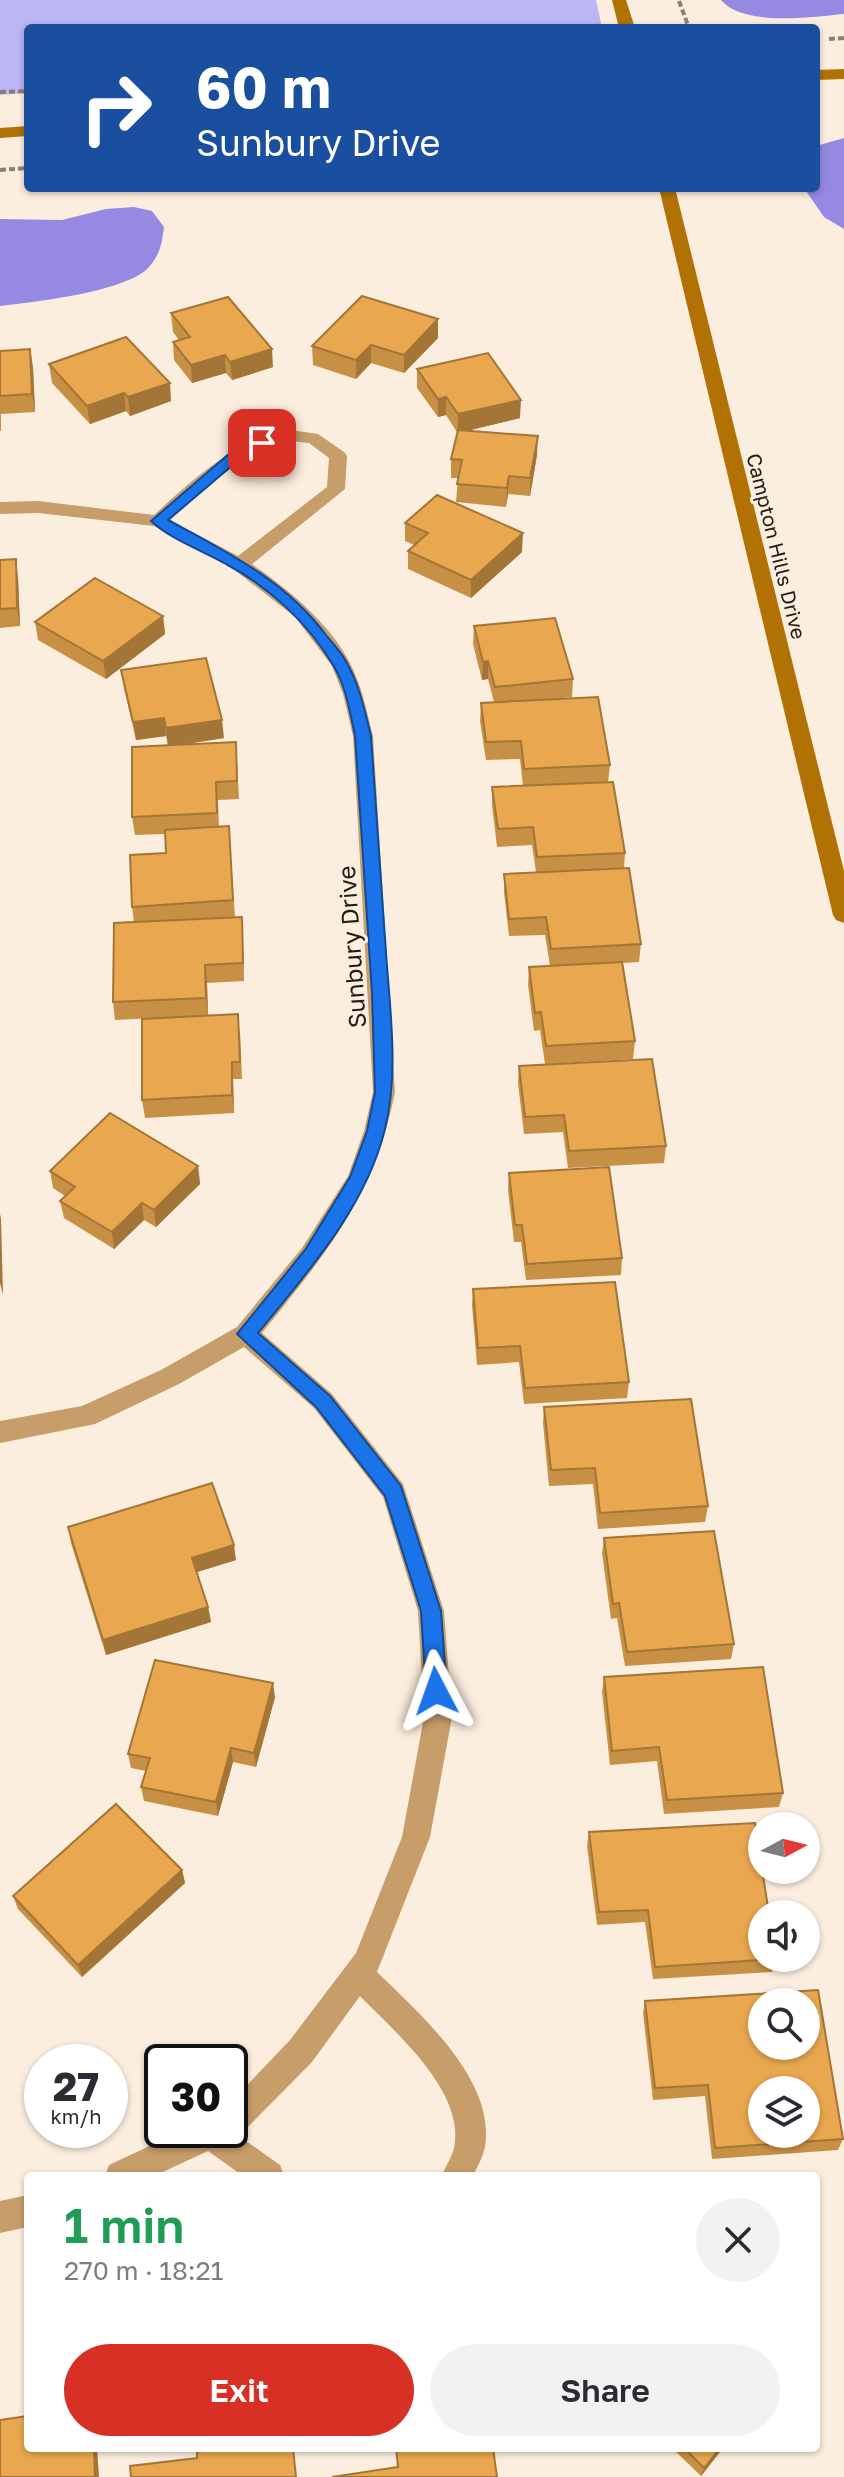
<!DOCTYPE html>
<html lang="en">
<head>
<meta charset="utf-8">
<style>
  :root { --surface:#fff; --page:#f2f2f3; --text:#2b2b33; --muted:#7c7c81; --accent:#d93025 }
  body { margin:0; font-family:"Golos Text",sans-serif; background:var(--page); color:var(--text); height:100vh; display:flex; flex-direction:column; font-size:30px; white-space:nowrap }
  * { box-sizing:border-box; margin:0 }
  p { font-size:26px; color:var(--muted) }
  .icon { flex:none; width:44px; height:44px; fill:none; stroke:currentColor; stroke-width:2; stroke-linecap:round; stroke-linejoin:round }
  .map { position:relative; flex:1; overflow:hidden }
  .drawer { position:absolute; left:24px; top:2172px; width:796px; height:280px; display:flex; flex-direction:column; background:var(--surface); border-radius:8px; box-shadow:0 2px 6px #0004 }
  .drawer>* { flex:none }
  .hud { position:absolute; left:24px; top:24px; width:796px; height:168px; border-radius:8px; box-shadow:0 2px 6px #0004; background:#1a4fa0; color:#fff; overflow:hidden }
  .needle { width:52px; rotate:83deg }
  .fabs { position:absolute; left:748px; top:1812px; display:grid; gap:16px }
  .fabs a { display:grid; place-items:center; width:72px; height:72px; border-radius:50%; background:var(--surface); box-shadow:0 2px 6px #0004; font-size:40px }
  .speed { position:absolute; left:24px; top:2044px; display:flex; gap:16px; font-size:40px; font-weight:700; text-align:center }
  .speed>* { display:grid; place-content:center; width:104px; height:104px; border-radius:50%; background:var(--surface); box-shadow:0 2px 6px #0004; line-height:1 }
  .speed small { font-size:20px; font-weight:400 }
  .speed .limit { border:4px solid #111; border-radius:12px; background:#fff; color:#111 }
  .pin { position:absolute; display:grid; place-items:center; width:68px; height:68px; color:#fff; margin:-34px; border-radius:16px; box-shadow:0 4px 12px #0006 }
  .me { position:absolute; width:88px; margin:-44px; rotate:356deg; stroke-linejoin:round; filter:drop-shadow(0 0 6px #0008) }
  .turn { display:flex; align-items:center; gap:28px; height:168px; padding:0 40px; font-size:36px }
  .turn .icon { width:104px; height:104px; stroke-width:2.5 }
  .turn b { display:block; font-size:56px; line-height:68px }
  .round { display:grid; place-items:center; flex:none; width:84px; height:84px; border-radius:42px; background:var(--page) }
  .summary { display:flex; align-items:center; justify-content:space-between; height:136px; padding:0 40px }
  h1 { font-size:48px; font-weight:600; line-height:60px; color:#1e9e55 }
  .primary-button { display:flex; gap:16px; margin-top:auto; padding:16px 40px }
  .primary-button a { flex:1; height:92px; border-radius:48px; background:var(--accent); color:#fff; font-size:32px; font-weight:600; line-height:92px; text-align:center }
  .primary-button a+a { background:var(--page); color:var(--text) }
  .map>svg:first-child { display:block }
  .green { fill:#bcb6f5 }
  .water { fill:#9589e2 }
  .lines { fill:none; stroke-linecap:round; stroke-linejoin:round }
  .path { stroke:#897f75; stroke-width:4; stroke-dasharray:6 3; stroke-linecap:butt }
  .street { fill:#c79d69; fill-rule:evenodd }
  .secondary { fill:#b17203; fill-rule:evenodd }
  .wall { fill:#c89044 }
  .shaded-wall { fill:#a37537 }
  .building { fill:#e9a74f; stroke:#a37537; stroke-width:2; fill-rule:evenodd }
  .route { fill:#1a73e8; stroke:#114b97; stroke-width:2 }
  .labels { text-anchor:middle; dominant-baseline:central; stroke-width:6; stroke-linejoin:round; paint-order:stroke }
  .far-street-label { font-size:20px; fill:#201b16; stroke:#fceede }
  .street-label { font-size:24px; fill:#201b16; stroke:#fceede }
</style>
</head>
<body>
<div class="map">
<svg width="844" height="2477" viewBox="0 0 844 2477">
  <rect width="100%" height="100%" fill="#fceede"/>
  <polygon class="green" points="0,0 596,0 602,28 28,28 28,93 0,95"/>
  <g class="water">
    <path d="M721,0H844V14C812,17 744,27 721,0Z"/>
    <polygon points="844,138 844,229 824,217 804,188 816,188 816,146"/>
    <path d="M134,207L152,211L164,227C162,243 160,255 149,267C127,292 33,302 0,306V219L62,220L106,209Z"/>
  </g>
  <g class="lines">
    <g class="path">
      <polyline points="679,1 689,28"/>
      <polyline points="829,39 844,38"/>
      <polyline points="0,92 28,91"/>
      <polyline points="0,170 28,168"/>
    </g>
    <g class="street">
      <path d="M291,430L318,434L344,452L347,456L345,489L252,564C288,589 331,624 351,665C362,687 367,712 373,736L395,1092C375,1195 326,1254 262,1333L332,1394L403,1484L444,1611L452,1717L430,1837L377,1972C420,2014 496,2080 485,2147C483,2157 477,2167 473,2176H442C445,2167 452,2157 454,2148C466,2092 395,2032 360,1996L312,2062L239,2136L280,2165L284,2176H243L208,2151L154,2176H105L109,2165L184,2130H230V2103L290,2040L356,1953L402,1837L424,1717L418,1611L383,1497L314,1408L244,1347L179,1384L95,1424L0,1443V1421L82,1406L161,1370L237,1327L302,1248L348,1176L364,1131L373,1092L353,736L343,694L332,666L295,617L232,568L154,526L38,513L0,514V502L38,501L154,515C196,477 234,441 291,430ZM291,441L309,443L329,458L327,487L238,556L170,520C207,488 242,450 291,441Z"/>
      <polygon points="28,2195 28,2227 0,2233 0,2201"/>
    </g>
    <g class="secondary">
      <polygon points="612,0 626,0 635,28 619,28"/>
      <polygon points="844,69 844,79 816,80 816,70"/>
      <polygon points="28,126 28,136 0,138 0,128"/>
      <polygon points="659,188 675,188 844,871 844,923 836,920 833,915"/>
    </g>
  </g>
  <g class="wall">
    <polygon points="171,313 273,367 232,380 226,373 192,383 174,360 173,342 179,340 173,332"/>
    <polygon points="438,338 404,373 371,363 356,379 313,365 312,346"/>
    <polygon points="30,349 33,368 35,412 1,414 1,431 0,431 0,351"/>
    <polygon points="49,364 171,401 130,416 126,411 90,424 52,383"/>
    <polygon points="417,369 520,418 466,431 537,455 530,496 508,494 506,507 456,502 458,478 451,478 451,459 457,432 446,415 438,417 417,388"/>
    <polygon points="405,523 522,552 471,598 408,569 408,551 414,545 405,541"/>
    <polygon points="0,560 18,578 20,626 0,628"/>
    <polygon points="163,616 165,634 106,679 38,640 35,622"/>
    <polygon points="474,626 573,679 572,697 552,699 610,765 608,782 625,853 624,868 641,944 639,962 623,963 635,1041 633,1059 545,1064 540,1030 534,1031 528,985 529,967 550,966 545,935 509,936 504,892 504,874 536,872 532,845 497,847 492,805 492,787 523,786 520,759 486,760 480,721 481,703 494,702 488,679 482,680 473,644"/>
    <polygon points="121,670 224,738 185,744 236,742 239,799 218,800 219,827 229,826 235,917 242,917 244,981 207,983 208,1015 240,1031 242,1079 233,1079 234,1113 145,1118 142,1100 177,1017 115,1020 113,1002 134,922 132,907 166,853 165,834 135,835 132,817 168,745 166,736 136,740 124,688"/>
    <polygon points="519,1066 666,1146 664,1163 568,1168 563,1132 524,1134 518,1083"/>
    <polygon points="198,1166 200,1184 156,1227 144,1220 114,1249 64,1218 60,1201 65,1196 53,1188 50,1171"/>
    <polygon points="509,1173 622,1258 621,1275 526,1280 521,1242 514,1242 508,1190"/>
    <polygon points="473,1289 629,1382 627,1398 524,1404 519,1362 477,1365 472,1306"/>
    <polygon points="544,1407 708,1506 705,1522 598,1529 593,1484 549,1486 543,1423"/>
    <polygon points="68,1527 236,1560 197,1572 208,1607 211,1622 106,1655 71,1543"/>
    <polygon points="604,1538 734,1644 731,1659 625,1666 617,1618 611,1619 602,1553"/>
    <polygon points="604,1677 783,1793 779,1807 664,1814 657,1761 610,1765 602,1692"/>
    <polygon points="275,1697 256,1767 233,1762 218,1816 144,1801 141,1787 146,1771 131,1768 128,1754"/>
    <polygon points="589,1832 776,1959 772,1972 653,1979 645,1922 597,1925 587,1846"/>
    <polygon points="182,1870 185,1883 82,1977 18,1909 13,1896"/>
    <polygon points="645,2001 843,2139 838,2150 712,2159 705,2096 653,2100 643,2013"/>
    <polygon points="672,2448 723,2448 701,2476"/>
  </g>
  <g class="shaded-wall">
    <polygon points="438,319 438,338 404,373 404,355"/>
    <polygon points="371,345 371,363 356,379 356,360"/>
    <polygon points="30,349 33,368 35,412 32,394"/>
    <polygon points="272,349 273,367 232,380 230,362"/>
    <polygon points="225,355 226,373 192,383 191,365"/>
    <polygon points="170,383 171,401 130,416 128,397"/>
    <polygon points="124,393 126,411 90,424 87,406"/>
    <polygon points="446,397 446,415 438,417 438,399"/>
    <polygon points="521,400 520,418 458,433 458,414"/>
    <polygon points="538,436 537,455 530,496 530,478"/>
    <polygon points="509,476 508,494 506,507 507,488"/>
    <polygon points="523,533 522,552 471,598 471,580"/>
    <polygon points="16,559 18,578 20,626 17,608"/>
    <polygon points="163,616 165,634 106,679 103,661"/>
    <polygon points="488,661 488,679 482,680 483,662"/>
    <polygon points="164,718 166,736 136,740 133,722"/>
    <polygon points="222,720 224,738 168,747 166,728"/>
    <polygon points="242,917 243,935 244,981 243,963"/>
    <polygon points="205,965 207,983 208,1016 206,998"/>
    <polygon points="232,1062 233,1079 234,1113 232,1095"/>
    <polygon points="198,1166 200,1184 156,1227 154,1210"/>
    <polygon points="142,1203 144,1220 114,1249 112,1232"/>
    <polygon points="0,1214 1,1219 3,1295 0,1283"/>
    <polygon points="234,1545 236,1560 194,1573 192,1558"/>
    <polygon points="208,1607 211,1622 106,1655 103,1640"/>
    <polygon points="273,1683 275,1697 256,1767 254,1753"/>
    <polygon points="231,1748 233,1762 218,1816 216,1802"/>
    <polygon points="182,1870 185,1883 82,1977 78,1965"/>
    <polygon points="94,2448 97,2448 99,2477 95,2477"/>
    <polygon points="720,2448 723,2448 701,2476 704,2468"/>
  </g>
  <g class="building">
    <polygon points="362,296 438,319 404,355 371,345 356,360 312,346"/>
    <polygon points="228,297 272,349 230,362 225,355 191,365 173,342 190,337 171,313"/>
    <polygon points="126,337 170,383 128,397 124,393 87,406 49,364"/>
    <polygon points="30,349 32,394 0,396 0,351"/>
    <polygon points="488,353 521,400 458,414 446,397 438,399 417,369"/>
    <polygon points="458,430 538,436 530,478 509,476 507,488 457,484 462,460 451,459"/>
    <polygon points="437,495 523,533 471,580 408,551 428,533 405,523"/>
    <polygon points="16,559 17,608 0,609 0,560"/>
    <polygon points="95,578 163,616 103,661 35,622"/>
    <polygon points="555,618 573,679 495,687 488,661 483,662 474,626"/>
    <polygon points="206,658 222,720 166,728 164,718 133,722 121,670"/>
    <polygon points="598,697 610,765 524,769 521,741 486,742 481,703"/>
    <polygon points="236,742 237,781 216,782 217,813 132,817 132,747"/>
    <polygon points="613,782 625,853 537,857 533,827 498,829 492,787"/>
    <polygon points="229,826 233,900 132,907 130,855 166,853 165,830"/>
    <polygon points="629,868 641,944 551,949 546,917 509,919 504,874"/>
    <polygon points="242,917 243,963 205,965 206,998 113,1002 114,923"/>
    <polygon points="622,962 635,1041 546,1046 541,1012 535,1013 529,967"/>
    <polygon points="238,1014 240,1062 232,1062 232,1095 142,1100 142,1019"/>
    <polygon points="652,1059 666,1146 569,1151 564,1115 525,1117 519,1066"/>
    <polygon points="110,1113 198,1166 154,1210 142,1203 112,1232 60,1201 75,1187 50,1171"/>
    <polygon points="609,1167 622,1258 527,1264 522,1225 515,1225 509,1173"/>
    <polygon points="615,1282 629,1382 525,1388 520,1346 478,1348 473,1289"/>
    <polygon points="691,1399 708,1506 600,1513 595,1468 551,1470 544,1407"/>
    <polygon points="212,1483 234,1545 192,1558 208,1607 103,1640 68,1527"/>
    <polygon points="714,1531 734,1644 627,1652 619,1603 613,1604 604,1538"/>
    <polygon points="155,1660 273,1683 254,1753 231,1748 216,1802 141,1787 150,1758 128,1754"/>
    <polygon points="763,1667 783,1793 667,1800 659,1747 612,1751 604,1677"/>
    <polygon points="116,1804 182,1870 78,1965 13,1896"/>
    <polygon points="755,1823 769,1914 762,1914 762,1958 776,1958 776,1959 655,1967 648,1910 599,1912 589,1832"/>
    <path d="M818,1990L843,2139L715,2148L708,2085L655,2088L645,2001ZM762,2002H806V2046H762ZM762,2090H806V2134H762Z"/>
    <polygon points="28,2416 28,2448 94,2448 95,2477 0,2477 0,2420"/>
    <polygon points="197,2448 293,2448 296,2477 131,2477 130,2466 197,2458"/>
    <polygon points="396,2448 493,2448 497,2477 332,2477 398,2467"/>
    <polygon points="684,2448 720,2448 704,2468"/>
  </g>
  <path class="route" d="M262,439L267,440V446L247,453L168,520C227,552 285,580 326,635C334,645 343,654 348,665C360,687 365,712 371,736C376,808 381,881 386,953C390,1010 399,1073 385,1129C366,1207 308,1272 258,1333L330,1396L401,1486L441,1611L447,1691L444,1697L436,1700L429,1697L426,1691L421,1611L385,1496L316,1407L237,1334L305,1250L350,1177L367,1131L375,1092L372,993L355,736C350,712 346,686 333,665C308,623 269,587 226,564C203,551 170,539 151,521L237,447Z"/>
  <g class="labels">
    <g class="far-street-label">
      <text transform="translate(777 546) rotate(76)">Campton Hills Drive</text>
    </g>
    <g class="street-label">
      <text transform="translate(351 947) rotate(-94)">Sunbury Drive</text>
    </g>
  </g>
</svg>
<div class="fabs">
<a><svg class="needle" viewBox="-14 -14 28 28"><path d="M0-13l5 13h-10z" fill="#e53935"/><path d="M0 13l5-13h-10z" fill="#7c7c81"/></svg></a>
<a><svg class="icon" aria-label="sound" viewBox="0 0 24 24"><path d="M4 9h4l5-4v14l-5-4H4zM17 9q2 3 0 6"/></svg></a>
<a><svg class="icon" aria-label="search" viewBox="0 0 24 24"><circle cx="10" cy="10" r="6"/><path d="M15 15l6 6"/></svg></a>
<a><svg class="icon" aria-label="layers" viewBox="0 0 24 24"><path d="M12 4l9 5-9 5-9-5zM3 14l9 5 9-5"/></svg></a>
</div>
<div class="speed"><div>27<small>km/h</small></div><div class="limit">30</div></div>
<div class="pin" style="left:262px;top:443px;background:#d93025"><svg class="icon" aria-label="arrive" viewBox="0 0 24 24"><path d="M6 21V4h12l-3 4 3 4H6"/></svg></div>
<svg class="me" style="left:436px;top:1691px" viewBox="-20 -20 40 40"><path d="M0-17L14 15 0 8-14 15z" fill="#1a73e8" stroke="#fff" stroke-width="4"/></svg>
<div class="hud">
<div class="turn"><svg class="icon" aria-label="right" viewBox="0 0 24 24"><path d="M7 20v-9h11M14 6l5 5-5 5"/></svg><div><b>60 m</b>Sunbury Drive</div></div>
</div>
<section class="drawer">
<div class="summary"><div><h1>1 min</h1><p>270 m · 18:21</p></div><a class="round"><svg class="icon" aria-label="close" viewBox="0 0 24 24"><path d="M6 6l12 12M18 6L6 18"/></svg></a></div>
<div class="primary-button"><a>Exit</a><a>Share</a></div>
</section>
</div>
</body>
</html>
